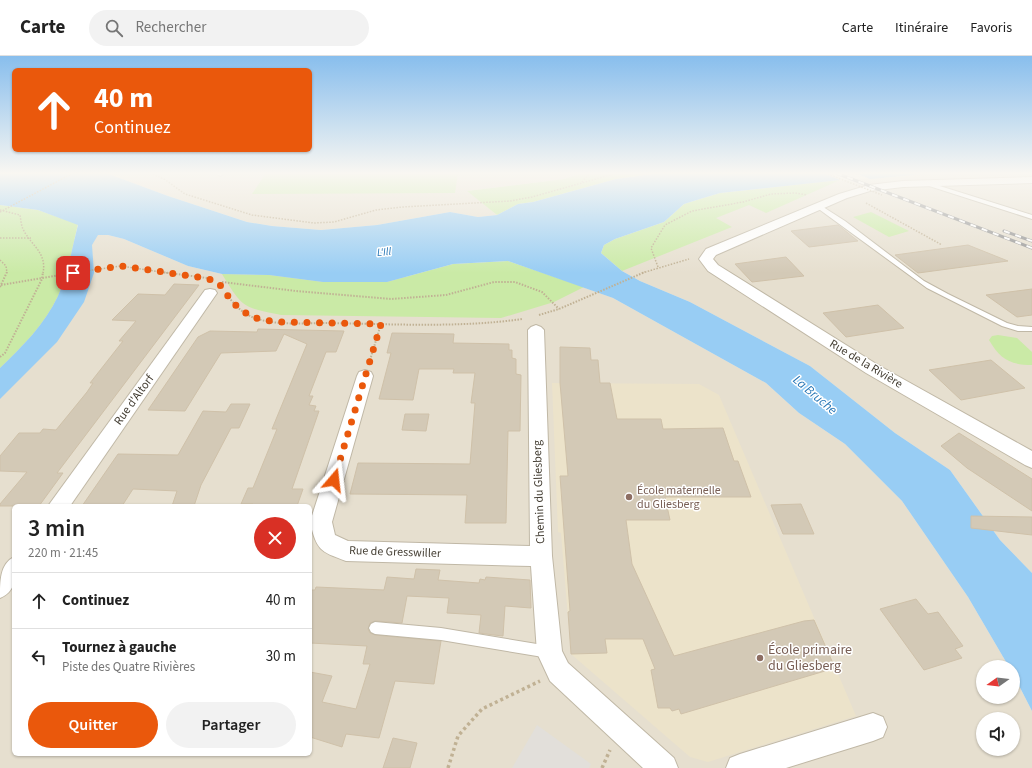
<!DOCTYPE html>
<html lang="fr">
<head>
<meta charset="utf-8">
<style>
  :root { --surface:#fff; --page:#f2f2f2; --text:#222; --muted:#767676; --line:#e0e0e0; --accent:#ea580c }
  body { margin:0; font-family:"Source Sans 3",sans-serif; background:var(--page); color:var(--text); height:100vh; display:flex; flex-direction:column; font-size:15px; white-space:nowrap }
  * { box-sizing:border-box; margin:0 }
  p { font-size:13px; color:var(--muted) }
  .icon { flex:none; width:22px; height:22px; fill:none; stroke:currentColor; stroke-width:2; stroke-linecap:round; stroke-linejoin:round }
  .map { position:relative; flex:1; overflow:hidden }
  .drawer { position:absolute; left:12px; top:448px; width:300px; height:252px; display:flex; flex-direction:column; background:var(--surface); border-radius:6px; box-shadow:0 1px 3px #0004 }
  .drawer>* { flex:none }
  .top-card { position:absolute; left:12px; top:12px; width:300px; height:84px; border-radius:6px; box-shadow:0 1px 3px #0004; background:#ea580c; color:#fff; overflow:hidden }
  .needle { width:26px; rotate:256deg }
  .fabs { position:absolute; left:976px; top:604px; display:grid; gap:8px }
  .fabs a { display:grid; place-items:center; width:44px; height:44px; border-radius:50%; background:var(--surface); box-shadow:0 1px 3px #0004; font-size:20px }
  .pin { position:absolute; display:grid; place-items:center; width:34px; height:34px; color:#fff; margin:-17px; border-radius:8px; box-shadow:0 2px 6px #0006 }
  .me { position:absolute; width:44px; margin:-22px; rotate:17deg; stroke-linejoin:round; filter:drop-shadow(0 0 3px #0008) }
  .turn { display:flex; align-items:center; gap:14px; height:84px; padding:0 16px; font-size:18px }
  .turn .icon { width:52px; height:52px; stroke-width:2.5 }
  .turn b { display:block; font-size:28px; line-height:34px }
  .round { display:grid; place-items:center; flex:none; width:42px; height:42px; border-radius:21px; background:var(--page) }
  .head { display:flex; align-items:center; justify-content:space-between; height:68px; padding:0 16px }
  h1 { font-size:24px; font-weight:600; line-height:30px }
  .button { display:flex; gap:8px; margin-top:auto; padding:8px 16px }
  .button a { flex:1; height:46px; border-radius:24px; background:var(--accent); color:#fff; font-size:16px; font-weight:600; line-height:46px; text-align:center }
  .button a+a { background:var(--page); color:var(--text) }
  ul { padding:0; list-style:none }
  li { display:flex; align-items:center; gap:12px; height:56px; padding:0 16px; border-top:1px solid var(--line) }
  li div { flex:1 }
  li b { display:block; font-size:15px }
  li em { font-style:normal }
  header { display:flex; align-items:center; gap:24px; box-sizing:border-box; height:56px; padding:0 20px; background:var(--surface); border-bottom:1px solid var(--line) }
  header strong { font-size:19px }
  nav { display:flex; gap:22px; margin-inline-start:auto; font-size:14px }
  .search { width:280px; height:36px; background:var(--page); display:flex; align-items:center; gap:10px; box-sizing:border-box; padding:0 14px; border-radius:22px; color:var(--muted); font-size:15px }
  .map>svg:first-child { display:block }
  .residential { fill:#e6dfcf; fill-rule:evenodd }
  .education { fill:#ece3ca }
  .green { fill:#caeaa6 }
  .parking { fill:#e2dfda }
  .water { fill:#98cdf4 }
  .building { fill:#d3c9b6; stroke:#cfc1a9 }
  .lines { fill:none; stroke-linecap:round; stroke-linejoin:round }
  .lane-casing { stroke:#c0b8a6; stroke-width:2 }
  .street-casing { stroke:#c0b8a6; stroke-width:2 }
  .path-far2 { stroke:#c0b194; stroke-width:1.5; stroke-dasharray:1.5 1.5; stroke-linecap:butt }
  .path-far1 { stroke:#c0b194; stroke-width:2; stroke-dasharray:1.5 1.5; stroke-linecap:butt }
  .path { stroke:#c0b194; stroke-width:3.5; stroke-dasharray:3 3; stroke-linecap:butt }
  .lane { fill:#fff; fill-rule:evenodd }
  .street { fill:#fff; fill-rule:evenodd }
  .rail-casing { stroke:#939393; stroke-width:3 }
  .rail { stroke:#fff; stroke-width:2; stroke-dasharray:6; stroke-linecap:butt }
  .path-bridge { stroke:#c0b194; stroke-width:1.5; stroke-dasharray:1.5 1.5; stroke-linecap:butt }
  .route { stroke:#ea580c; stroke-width:7; stroke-dasharray:0 12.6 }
  .education-dot { fill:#8d6e63; stroke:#fff; stroke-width:1.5 }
  .labels { text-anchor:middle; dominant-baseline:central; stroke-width:3; stroke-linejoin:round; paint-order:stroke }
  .far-water-label { font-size:11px; font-style:italic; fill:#2575b5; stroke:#fff }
  .street-label { font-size:12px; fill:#433d32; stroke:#fff }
  .education-label { font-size:12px; fill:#785e54; stroke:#fff; text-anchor:start }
  .water-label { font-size:13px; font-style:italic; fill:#2575b5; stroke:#fff }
  .near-education-label { font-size:14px; fill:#785e54; stroke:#fff; text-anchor:start }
</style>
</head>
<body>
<header>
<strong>Carte</strong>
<div class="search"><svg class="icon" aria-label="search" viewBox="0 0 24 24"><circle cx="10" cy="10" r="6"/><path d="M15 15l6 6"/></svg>Rechercher</div>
<nav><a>Carte</a><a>Itinéraire</a><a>Favoris</a></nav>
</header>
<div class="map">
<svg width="1032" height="712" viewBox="0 0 1032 712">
  <rect width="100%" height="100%" fill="#f2ede1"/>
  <g class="residential">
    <polygon points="106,117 581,117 564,123 468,135 497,159 478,161 450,156 377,169 321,174 272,170 247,166 168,140"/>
    <polygon points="1000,117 1032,119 1032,517 1000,484 950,414 895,377 810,310 690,246 640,225 622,215 604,189 790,128 932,118"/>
    <path d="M98,179H108L124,183L188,210L222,218L560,223L613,242L766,327L799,357L845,388L902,445L968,541L1009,611H983V641H1013V618L1032,655V712H0V195ZM14,450H310V698H14ZM983,663H1013V693H983Z"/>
  </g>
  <polygon class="education" points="552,327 699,328 719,339 856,660 708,706 690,701 571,598 561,477 558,476"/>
  <g class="green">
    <polygon points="266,117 458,117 455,137 252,138"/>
    <polygon points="581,117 658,117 616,123 533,146 518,148 497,159 467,135 564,123"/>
    <polygon points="840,124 766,157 749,149 716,162 732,171 622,215 601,197 604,189 615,183 664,166 684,148 700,143 720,137"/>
    <path d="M0,149L38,154L78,168C72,192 68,218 58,240C45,268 22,291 0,312Z"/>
    <polygon points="871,156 909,175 889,181 853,161"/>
    <path d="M508,205L584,231L554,246L501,262L281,259C243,252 242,251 222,218L269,219L323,226H387L453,208Z"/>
    <path d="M998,279L1017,282L1032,296V309C1010,309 1000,303 989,284L992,280Z"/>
  </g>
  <polygon class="parking" points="537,669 591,708 589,712 512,712"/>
  <g class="water">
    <path d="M0,117H106L168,140L247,166L272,170L321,174L377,169L450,156L478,161L497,159L518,148L533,146L616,123L660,117H823L840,124L720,137L700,143L684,148L664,166L615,183L604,189L601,197L622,215L640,225L690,246L810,310L895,377L950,414L1000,484L1032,517V655L1013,618V611H1009L968,541L902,445L845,388L799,357L766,327L613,242L508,205L453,208L387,226H323L269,219L222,218L188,210L124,183L108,179H98L92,189L94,217L84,246L57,286L0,343V312C22,291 45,268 58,240C68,218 72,192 78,169L38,154L0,149Z"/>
    <polygon points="856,117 935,117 870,123"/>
  </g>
  <g class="building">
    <polygon points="838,169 858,185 809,191 791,175"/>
    <polygon points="968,189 1008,205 918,217 895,199"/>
    <polygon points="786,201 804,220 752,226 735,208"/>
    <polygon points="174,228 199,229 57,417 63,417 39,450 0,450 0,448 27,416 0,415 0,400 19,377 40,377 43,373 56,374 87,336 93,327 90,327 123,285 119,285 136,265 112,264 138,238 165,239"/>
    <polygon points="1032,233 1032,259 1017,261 986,239"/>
    <polygon points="878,249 904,272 846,281 823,257"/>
    <polygon points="258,273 344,275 336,296 326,296 309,340 313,340 309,349 316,350 314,355 319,355 292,433 303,433 297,450 253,450 253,448 241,448 248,432 253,432 277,373 272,373 307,288 284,278 276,295 221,297 185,355 148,354 198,281 210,275 257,276"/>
    <polygon points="392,277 454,278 453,287 509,288 509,294 512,294 512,302 516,303 516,318 521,319 520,375 508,375 506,467 465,467 467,439 350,438 358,407 470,408 475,347 471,347 475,317 453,317 454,313 419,313 413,344 379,343 391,297 387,297"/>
    <polygon points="560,291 590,292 591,304 598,304 600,327 610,327 617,363 661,363 663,373 723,372 734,405 738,405 751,441 665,441 670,464 626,464 632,508 674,600 804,565 814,564 835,612 681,658 679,653 672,655 670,652 658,652 651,614 655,613 643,583 605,583 607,597 571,598 568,556 570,555 560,420 568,420 560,327"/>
    <polygon points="991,304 1025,332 961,344 929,314"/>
    <polygon points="231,348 250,348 239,372 231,372 201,429 194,450 172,450 177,435 133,433 122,450 82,450 118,398 178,399 203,355 226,356"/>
    <polygon points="405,358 429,358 426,375 402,374"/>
    <polygon points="959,377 1032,423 1032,455 967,412 941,390"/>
    <polygon points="801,448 814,478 783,478 771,449"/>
    <polygon points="971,460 1032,461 1032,479 971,472"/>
    <polygon points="416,513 440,514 438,524 479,527 480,523 485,524 486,521 530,524 531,552 505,550 503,580 494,579 479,577 481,559 447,557 449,542 407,540 402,567 375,565 370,567 368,573 370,577 375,579 441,585 434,628 395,625 379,682 346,678 342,691 310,681 310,616 332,620 322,646 356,653 370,608 363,608 367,590 310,587 310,534 315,534 316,531 384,534 387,521 414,523"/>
    <polygon points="916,543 928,558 938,556 963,590 955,593 962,602 924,614 880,553"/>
    <polygon points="393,682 417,687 410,712 383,712"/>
  </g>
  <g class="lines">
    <defs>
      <g id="lane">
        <polygon points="216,117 222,117 223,118 220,120"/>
        <polygon points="923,126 927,126 1032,159 1032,163 923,128"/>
        <polygon points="816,149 820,149 845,165 924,225 948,238 1007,267 1018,270 1032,271 1032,275 1018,275 1002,270 927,232 816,151"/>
        <polygon points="375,566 441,572 549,590 553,592 555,596 553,600 549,602 441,584 375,578 371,576 369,572 371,568"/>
      </g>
      <g id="street">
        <polygon points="1032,121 1032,127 903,131 870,135 847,142 716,199 713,203 718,209 878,309 1032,395 1032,412 1025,409 866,317 708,215 699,203 706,193 839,138 869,129 903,125"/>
        <polygon points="210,233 215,234 217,237 70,450 48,450 205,234"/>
        <path d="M536,269L541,271L544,274L552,500L562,595L568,607L674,702L678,712H643L550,625L537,597L531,510L346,505C319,495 317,494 310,466L357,320L359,316L365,314L371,316L373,320L332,466L335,479L348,485L530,490L528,274L531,271Z"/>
        <path d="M14,501C14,518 19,534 0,542C0,525 0,508 14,501Z"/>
        <polygon points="873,657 883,661 887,671 883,681 873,685 786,712 726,712 730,702 740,698"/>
      </g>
    </defs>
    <use href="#lane" class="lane-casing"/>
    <use href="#street" class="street-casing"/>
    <g class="path-far2">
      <polyline points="150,117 164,123 185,138 252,159 314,167 334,166 376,154 402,151 510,145 532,141 617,117"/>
      <polyline points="582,126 590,117"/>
      <polyline points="866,147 942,189"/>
      <path d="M0,154L20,159C21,164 21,170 24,175C32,190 47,197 43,217"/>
      <polyline points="0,182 31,182"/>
      <polyline points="0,204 6,210 7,217"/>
      <polyline points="658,211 651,192 665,169 692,155 743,146 771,138 795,137 807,139"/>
      <polyline points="71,217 121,210 168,217"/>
      <polyline points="642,217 689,203"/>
    </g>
    <g class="path-far1">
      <polyline points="161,216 207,222"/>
      <polyline points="222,226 296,235 391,243 446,239 494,226 515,226 542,236 559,253"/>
      <polyline points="1,229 77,216"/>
      <polyline points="0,231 7,216"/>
      <path d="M227,239C233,247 242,257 252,261C274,270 304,267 327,267C389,268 461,272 522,263"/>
      <polyline points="539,259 559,253 645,216"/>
      <polyline points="0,301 5,297 42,223 43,216"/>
      <polyline points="370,304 381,268"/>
    </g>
    <g class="path">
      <polyline points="448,712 458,680 482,653 540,625"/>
      <polyline points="602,712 610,694"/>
    </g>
    <use href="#lane" class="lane"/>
    <use href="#street" class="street"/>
    <defs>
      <g id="rail">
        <polyline points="836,117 1032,192"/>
        <polyline points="1004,175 1032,185"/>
      </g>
    </defs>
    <use href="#rail" class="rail-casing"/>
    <use href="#rail" class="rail"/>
    <g class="path-bridge">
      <polyline points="825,117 882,139"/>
      <polyline points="0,156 73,117"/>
    </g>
  </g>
  <linearGradient id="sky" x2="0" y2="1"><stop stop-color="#88beed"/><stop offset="0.54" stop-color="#f9f7f2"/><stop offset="1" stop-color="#f9f7f2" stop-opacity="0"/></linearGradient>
  <rect width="1032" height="217" fill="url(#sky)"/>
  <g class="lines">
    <polyline class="route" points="73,217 121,210 205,222 218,226 233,247 251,261 276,266 381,268 334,424"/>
  </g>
  <g class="education-dot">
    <circle cx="629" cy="441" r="4"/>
    <circle cx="760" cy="602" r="4"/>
  </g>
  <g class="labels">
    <g class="far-water-label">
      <text transform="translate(384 196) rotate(-5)">L'Ill</text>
    </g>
    <g class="street-label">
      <text transform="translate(866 308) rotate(31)">Rue de la Rivière</text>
      <text transform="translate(134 344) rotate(-54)">Rue d'Altorf</text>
      <text transform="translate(539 436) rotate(-92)">Chemin du Gliesberg</text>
      <text transform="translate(395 496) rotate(2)">Rue de Gresswiller</text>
    </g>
    <g class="education-label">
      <text x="637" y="434">École maternelle<tspan x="637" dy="14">du Gliesberg</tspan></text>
    </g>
    <g class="water-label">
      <text transform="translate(815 339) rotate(40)">La Bruche</text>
    </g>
    <g class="near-education-label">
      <text x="768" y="594">École primaire<tspan x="768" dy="16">du Gliesberg</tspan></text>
    </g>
  </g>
</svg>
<div class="fabs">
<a><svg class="needle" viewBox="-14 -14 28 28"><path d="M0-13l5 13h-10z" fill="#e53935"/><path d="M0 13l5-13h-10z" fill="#767676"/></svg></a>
<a><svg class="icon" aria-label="sound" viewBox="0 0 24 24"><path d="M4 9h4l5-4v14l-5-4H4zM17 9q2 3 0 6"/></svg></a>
</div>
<div class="pin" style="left:73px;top:217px;background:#d93025"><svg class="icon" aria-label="arrive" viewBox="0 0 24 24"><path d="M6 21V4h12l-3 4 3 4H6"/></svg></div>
<svg class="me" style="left:334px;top:424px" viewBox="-20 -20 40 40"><path d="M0-17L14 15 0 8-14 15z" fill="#ea580c" stroke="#fff" stroke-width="4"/></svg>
<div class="top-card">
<div class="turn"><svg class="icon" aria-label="ahead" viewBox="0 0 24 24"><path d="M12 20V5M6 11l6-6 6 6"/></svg><div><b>40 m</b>Continuez</div></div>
</div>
<section class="drawer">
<div class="head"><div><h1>3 min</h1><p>220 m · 21:45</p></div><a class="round" style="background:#d93025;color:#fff"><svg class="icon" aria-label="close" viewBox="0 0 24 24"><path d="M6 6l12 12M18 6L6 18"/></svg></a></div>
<ul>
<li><svg class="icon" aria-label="ahead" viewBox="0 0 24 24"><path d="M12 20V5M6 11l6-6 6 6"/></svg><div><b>Continuez</b></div><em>40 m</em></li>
<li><svg class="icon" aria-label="left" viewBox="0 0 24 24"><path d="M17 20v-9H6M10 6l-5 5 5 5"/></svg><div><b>Tournez à gauche</b><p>Piste des Quatre Rivières</p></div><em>30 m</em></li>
</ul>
<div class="button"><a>Quitter</a><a>Partager</a></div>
</section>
</div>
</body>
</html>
